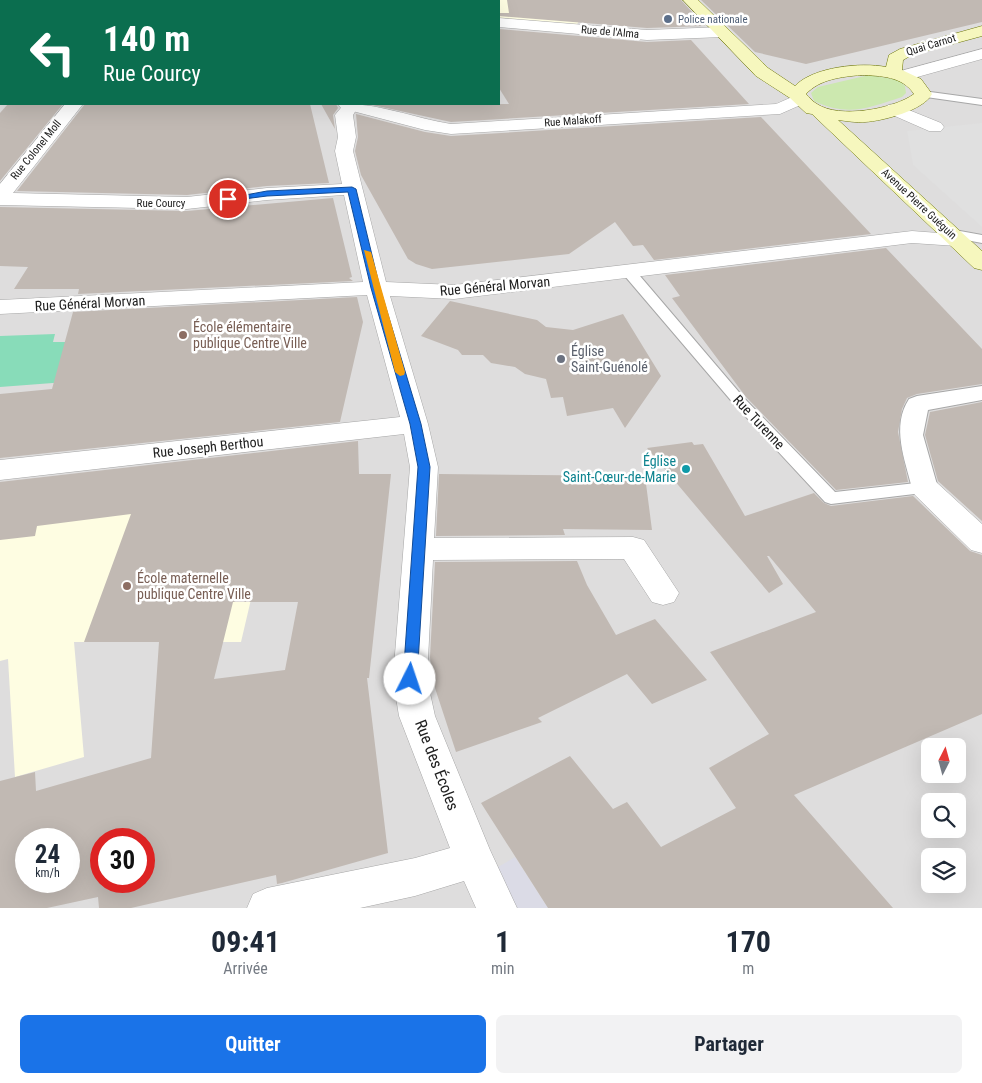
<!DOCTYPE html>
<html lang="fr">
<head>
<meta charset="utf-8">
<style>
  :root { --surface:#fff; --page:#f2f2f3; --text:#1f2937; --muted:#747a83; --accent:#1a73e8 }
  body { margin:0; font-family:"Roboto Condensed",sans-serif; background:var(--page); color:var(--text); height:100vh; display:flex; flex-direction:column; font-size:19px; white-space:nowrap }
  * { box-sizing:border-box; margin:0 }
  p { font-size:16px; color:var(--muted) }
  .icon { flex:none; width:28px; height:28px; fill:none; stroke:currentColor; stroke-width:2; stroke-linecap:round; stroke-linejoin:round }
  .map { position:relative; height:908px; overflow:hidden }
  .drawer { display:flex; flex-direction:column; background:var(--surface); flex:1 }
  .drawer>* { flex:none }
  .guide { position:absolute; left:0px; top:0px; width:500px; height:105px; box-shadow:0 5px 20px #0002; background:#0b6e4f; color:#fff; overflow:hidden }
  .needle { width:32px; rotate:6deg }
  .tools { position:absolute; left:921px; top:738px; display:grid; gap:10px }
  .tools a { display:grid; place-items:center; width:45px; height:45px; border-radius:8px; background:var(--surface); box-shadow:0 5px 20px #0002; font-size:25px }
  .speed { position:absolute; left:15px; top:828px; display:flex; gap:10px; font-size:25px; font-weight:700; text-align:center }
  .speed>* { display:grid; place-content:center; width:65px; height:65px; border-radius:50%; background:var(--surface); box-shadow:0 5px 20px #0002; line-height:1 }
  .speed small { font-size:12px; font-weight:400 }
  .speed .limit { border:8px solid #d22; background:#fff; color:#111 }
  .pin { position:absolute; display:grid; place-items:center; width:42px; height:42px; color:#fff; margin:-21px; border:2px solid #fff; border-radius:50%; box-shadow:0 1px 5px #0007 }
  .me { position:absolute; width:55px; margin:-28px; rotate:4deg; stroke-linejoin:round; filter:drop-shadow(0 0 4px #0008) }
  .turn { display:flex; align-items:center; gap:18px; height:105px; padding:0 20px; font-size:22px }
  .turn .icon { width:65px; height:65px; stroke-width:2.5 }
  .turn b { display:block; font-size:35px; line-height:42px }
  .eta { display:flex; justify-content:space-evenly; align-items:center; height:85px; text-align:center }
  .eta b { font-size:30px; font-weight:700; line-height:35px }
  .cta { display:flex; gap:10px; margin-top:auto; padding:10px 20px }
  .cta a { flex:1; height:58px; border-radius:8px; background:var(--accent); color:#fff; font-size:20px; font-weight:700; line-height:58px; text-align:center }
  .cta a+a { background:var(--page); color:var(--text) }
  .map>svg:first-child { display:block }
  .residential { fill:#dedddd; fill-rule:evenodd }
  .education { fill:#fefde2 }
  .grass { fill:#cce8af }
  .pitch { fill:#88dcb9 }
  .parking { fill:#e0e0e0 }
  .plaza { fill:#dbdbe6 }
  .building { fill:#c1b9b3; fill-rule:evenodd }
  .lines { fill:none; stroke-linecap:round; stroke-linejoin:round }
  .service-casing { stroke:#a7a7a7; stroke-width:2 }
  .pedestrian-casing { stroke:#a7a7a7; stroke-width:2 }
  .minor-casing { stroke:#a7a7a7; stroke-width:1 }
  .tertiary-casing { stroke:#a7a7a7; stroke-width:1 }
  .secondary-casing { stroke:#6c7509; stroke-width:1 }
  .service { fill:#fff; fill-rule:evenodd }
  .pedestrian { fill:#fff; fill-rule:evenodd }
  .minor { fill:#fff; fill-rule:evenodd }
  .tertiary { fill:#fff; fill-rule:evenodd }
  .secondary { fill:#f6f7be; fill-rule:evenodd }
  .route { fill:#1a73e8; stroke:#114b97 }
  .slow { fill:#f59e0b }
  .service-dot { fill:#5c6f8a; stroke:#fff; stroke-width:2 }
  .education-dot { fill:#8d6e63; stroke:#fff; stroke-width:2 }
  .worship-dot { fill:#6b7280; stroke:#fff; stroke-width:2 }
  .culture-dot { fill:#0f9aa8; stroke:#fff; stroke-width:2 }
  .labels { text-anchor:middle; dominant-baseline:central; stroke-width:5; stroke-linejoin:round; paint-order:stroke }
  .far-service-label { font-size:11px; fill:#4e5e75; stroke:#fff; text-anchor:start }
  .far-street-label { font-size:11px; fill:#202020; stroke:#fff }
  .street-label { font-size:14px; fill:#202020; stroke:#fff }
  .education-label { font-size:14px; fill:#785e54; stroke:#fff; text-anchor:start }
  .worship-label { font-size:14px; fill:#5b616d; stroke:#fff; text-anchor:start }
  .culture-label { font-size:14px; fill:#0d838f; stroke:#fff; text-anchor:end }
  .near-street-label { font-size:16px; fill:#202020; stroke:#fff }
</style>
</head>
<body>
<div class="map">
<svg width="982" height="908" viewBox="0 0 982 908">
  <rect width="100%" height="100%" fill="#f0ede7"/>
  <path class="residential" d="M0,0H982V908H0ZM1,1H499V104H1ZM930,746H958V774H930ZM930,801H958V829H930ZM26,839H69V881H26ZM101,839H144V881H101ZM930,856H958V884H930Z"/>
  <g class="education">
    <polygon points="350,0 573,0 579,21 576,26 499,18 499,1"/>
    <polygon points="0,485 274,501 241,642 74,642 84,757 15,777 8,659 0,661"/>
  </g>
  <path class="grass" d="M869,75L899,80L905,86L906,93L902,97C868,108 848,117 814,101L811,93L818,87Z"/>
  <polygon class="pitch" points="55,334 53,342 77,342 66,382 0,387 0,336"/>
  <polygon class="parking" points="982,123 982,227 913,165 907,131"/>
  <polygon class="plaza" points="515,857 548,908 493,908 488,873"/>
  <g class="building">
    <polygon points="507,0 681,0 705,26 647,28 499,16 499,13 509,13"/>
    <polygon points="701,0 982,0 982,22 806,64 755,52"/>
    <polygon points="499,29 647,42 691,40 749,104 451,122 368,104 509,104 499,88"/>
    <polygon points="8,104 63,104 0,181 0,113"/>
    <polygon points="85,104 310,104 329,183 267,186 187,195 17,191"/>
    <polygon points="321,104 336,104 338,108 333,115 335,129"/>
    <polygon points="356,114 425,132 451,136 761,117 871,234 654,260 643,245 633,246 615,222 569,254 432,269 416,264 408,259 361,175 355,151 358,137"/>
    <polygon points="333,198 352,277 349,278 353,281 78,294 79,289 14,289 28,267 0,266 0,207 187,211"/>
    <polygon points="886,248 982,349 982,384 917,394 907,398 902,409 898,432 908,482 836,490 746,397 672,298 680,296 665,275"/>
    <polygon points="357,297 363,322 340,422 0,458 0,394 52,389 73,312"/>
    <polygon points="450,301 537,320 546,327 573,330 623,314 661,376 625,428 613,408 567,416 563,397 551,398 546,379 525,374 515,367 491,363 483,355 462,355 458,350 421,336"/>
    <polygon points="982,402 982,521 938,481 925,435 930,412"/>
    <path d="M358,441L359,474H391L369,678H367L388,853L282,883L277,884L276,875L131,908H99L98,897L47,908H0V781L35,772L36,791L151,758L159,642H84L131,514L37,526L35,536L0,540V482ZM233,602H298L285,670L214,679ZM26,839H69V881H26ZM101,839H144V881H101Z"/>
    <polygon points="692,442 694,445 703,444 745,516 814,493 824,503 831,506 913,496 970,551 982,555 982,714 794,795 893,908 548,908 481,803 570,756 613,809 627,802 661,847 736,808 709,768 769,734 710,652 816,612 769,556 767,556 783,584 769,593 647,448"/>
    <polygon points="439,474 645,476 652,530 563,529 565,535 436,536"/>
    <polygon points="577,561 587,585 616,635 655,619 707,680 652,704 627,674 538,718 542,722 456,752 432,679 430,657 435,562"/>
  </g>
  <g class="lines">
    <defs>
      <g id="service">
        <polygon points="923,91 982,99 982,105 919,96 918,94"/>
        <polygon points="949,229 982,235 982,243 945,236 943,233 945,230"/>
        <polygon points="629,268 634,269 744,398 835,492 925,482 931,484 933,488 931,492 831,504 825,502 734,404 624,275 622,272 624,269"/>
      </g>
      <path id="pedestrian" d="M982,386V400L928,410L923,435L938,488L934,494L925,497L916,494L912,488C905,460 891,426 909,399L917,396Z"/>
      <g id="minor">
        <polygon points="499,18 647,30 722,27 730,32 722,37 647,40 499,27"/>
        <polygon points="982,49 982,59 903,81 897,80 895,76 897,72"/>
        <polygon points="65,104 83,104 13,193 187,197 267,188 342,184 335,151 338,137 335,115 344,104 360,104 353,115 356,137 353,151 386,282 454,285 912,231 965,235 968,240 965,245 957,246 912,243 454,299 390,296 428,424 438,467 434,538 633,537 644,540 679,593 674,602 663,605 652,602 624,559 433,560 427,679 435,716 490,850 517,908 476,908 464,881 415,896 360,908 247,908 253,894 267,888 415,858 450,848 399,716 393,679 410,467 404,434 0,480 0,460 400,417 367,295 0,314 0,300 363,282 344,195 267,200 187,209 0,205 0,184"/>
        <polygon points="894,104 941,123 944,127 941,131 929,131 888,113 885,109 888,105"/>
        <polygon points="925,478 935,481 982,524 982,553 971,550 915,495 911,488 915,481"/>
      </g>
      <g id="tertiary">
        <polygon points="32,0 47,0 47,1 33,1"/>
        <path d="M799,94L805,95L808,99L805,103L780,114L451,134L425,130L341,108L338,104C376,102 413,118 451,124L776,104Z"/>
      </g>
      <path id="secondary" d="M683,0H698L768,68L795,86C813,67 861,62 886,67L889,55L900,49L982,26V36L912,55L903,60L902,70L921,79L932,94C924,110 883,121 865,122C857,123 847,121 838,120L982,251V270L974,268L812,114L806,113L790,98L756,76ZM861,75C881,76 902,76 914,94C894,109 839,119 817,104C813,102 809,97 806,94C820,79 841,77 861,75Z"/>
    </defs>
    <use href="#service" class="service-casing"/>
    <use href="#pedestrian" class="pedestrian-casing"/>
    <use href="#minor" class="minor-casing"/>
    <use href="#tertiary" class="tertiary-casing"/>
    <use href="#secondary" class="secondary-casing"/>
    <use href="#service" class="service"/>
    <use href="#pedestrian" class="pedestrian"/>
    <use href="#minor" class="minor"/>
    <use href="#tertiary" class="tertiary"/>
    <use href="#secondary" class="secondary"/>
  </g>
  <polygon class="route" points="352,187 356,189 380,288 421,424 430,467 417,679 415,683 405,683 403,679 418,467 410,424 371,288 348,192 267,196 228,201 224,199 267,191"/>
  <polygon class="slow" points="364,250 371,252 405,372 404,375 400,376 395,372"/>
  <circle class="service-dot" cx="668" cy="19" r="5"/>
  <g class="education-dot">
    <circle cx="183" cy="335" r="5"/>
    <circle cx="127" cy="586" r="5"/>
  </g>
  <circle class="worship-dot" cx="561" cy="359" r="5"/>
  <circle class="culture-dot" cx="686" cy="469" r="5"/>
  <g class="labels">
    <g class="far-service-label">
      <text x="678" y="19">Police nationale</text>
    </g>
    <g class="far-street-label">
      <text transform="translate(610 32) rotate(5)">Rue de l'Alma</text>
      <text transform="translate(931 45) rotate(-17)">Quai Carnot</text>
      <text transform="translate(573 121) rotate(-4)">Rue Malakoff</text>
      <text transform="translate(36 150) rotate(-51)">Rue Colonel Moll</text>
      <text x="161" y="203">Rue Courcy</text>
      <text transform="translate(919 204) rotate(43)">Avenue Pierre Guéguin</text>
    </g>
    <g class="street-label">
      <text transform="translate(495 286) rotate(-5)">Rue Général Morvan</text>
      <text transform="translate(90 303) rotate(-3)">Rue Général Morvan</text>
      <text transform="translate(759 422) rotate(47)">Rue Turenne</text>
      <text transform="translate(208 447) rotate(-6)">Rue Joseph Berthou</text>
    </g>
    <g class="education-label">
      <text x="193" y="327">École élémentaire<tspan x="193" dy="16">publique Centre Ville</tspan></text>
      <text x="137" y="578">École maternelle<tspan x="137" dy="16">publique Centre Ville</tspan></text>
    </g>
    <g class="worship-label">
      <text x="571" y="351">Église<tspan x="571" dy="16">Saint-Guénolé</tspan></text>
    </g>
    <g class="culture-label">
      <text x="676" y="461">Église<tspan x="676" dy="16">Saint-Cœur-de-Marie</tspan></text>
    </g>
    <g class="near-street-label">
      <text transform="translate(437 765) rotate(69)">Rue des Écoles</text>
    </g>
  </g>
</svg>
<div class="tools">
<a><svg class="needle" viewBox="-14 -14 28 28"><path d="M0-13l5 13h-10z" fill="#e53935"/><path d="M0 13l5-13h-10z" fill="#747a83"/></svg></a>
<a><svg class="icon" aria-label="search" viewBox="0 0 24 24"><circle cx="10" cy="10" r="6"/><path d="M15 15l6 6"/></svg></a>
<a><svg class="icon" aria-label="layers" viewBox="0 0 24 24"><path d="M12 4l9 5-9 5-9-5zM3 14l9 5 9-5"/></svg></a>
</div>
<div class="speed"><div>24<small>km/h</small></div><div class="limit">30</div></div>
<div class="pin" style="left:228px;top:199px;background:#d93025"><svg class="icon" aria-label="arrive" viewBox="0 0 24 24"><path d="M6 21V4h12l-3 4 3 4H6"/></svg></div>
<svg class="me" style="left:410px;top:679px" viewBox="-20 -20 40 40"><circle r="19" fill="#fff"/><path d="M0-13L10 11 0 6-10 11z" fill="#1a73e8"/></svg>
<div class="guide">
<div class="turn"><svg class="icon" aria-label="left" viewBox="0 0 24 24"><path d="M17 20v-9H6M10 6l-5 5 5 5"/></svg><div><b>140 m</b>Rue Courcy</div></div>
</div>
</div>
<section class="drawer">
<div class="eta">
<div><b>09:41</b><p>Arrivée</p></div>
<div><b>1</b><p>min</p></div>
<div><b>170</b><p>m</p></div>
</div>
<div class="cta"><a>Quitter</a><a>Partager</a></div>
</section>
</body>
</html>
